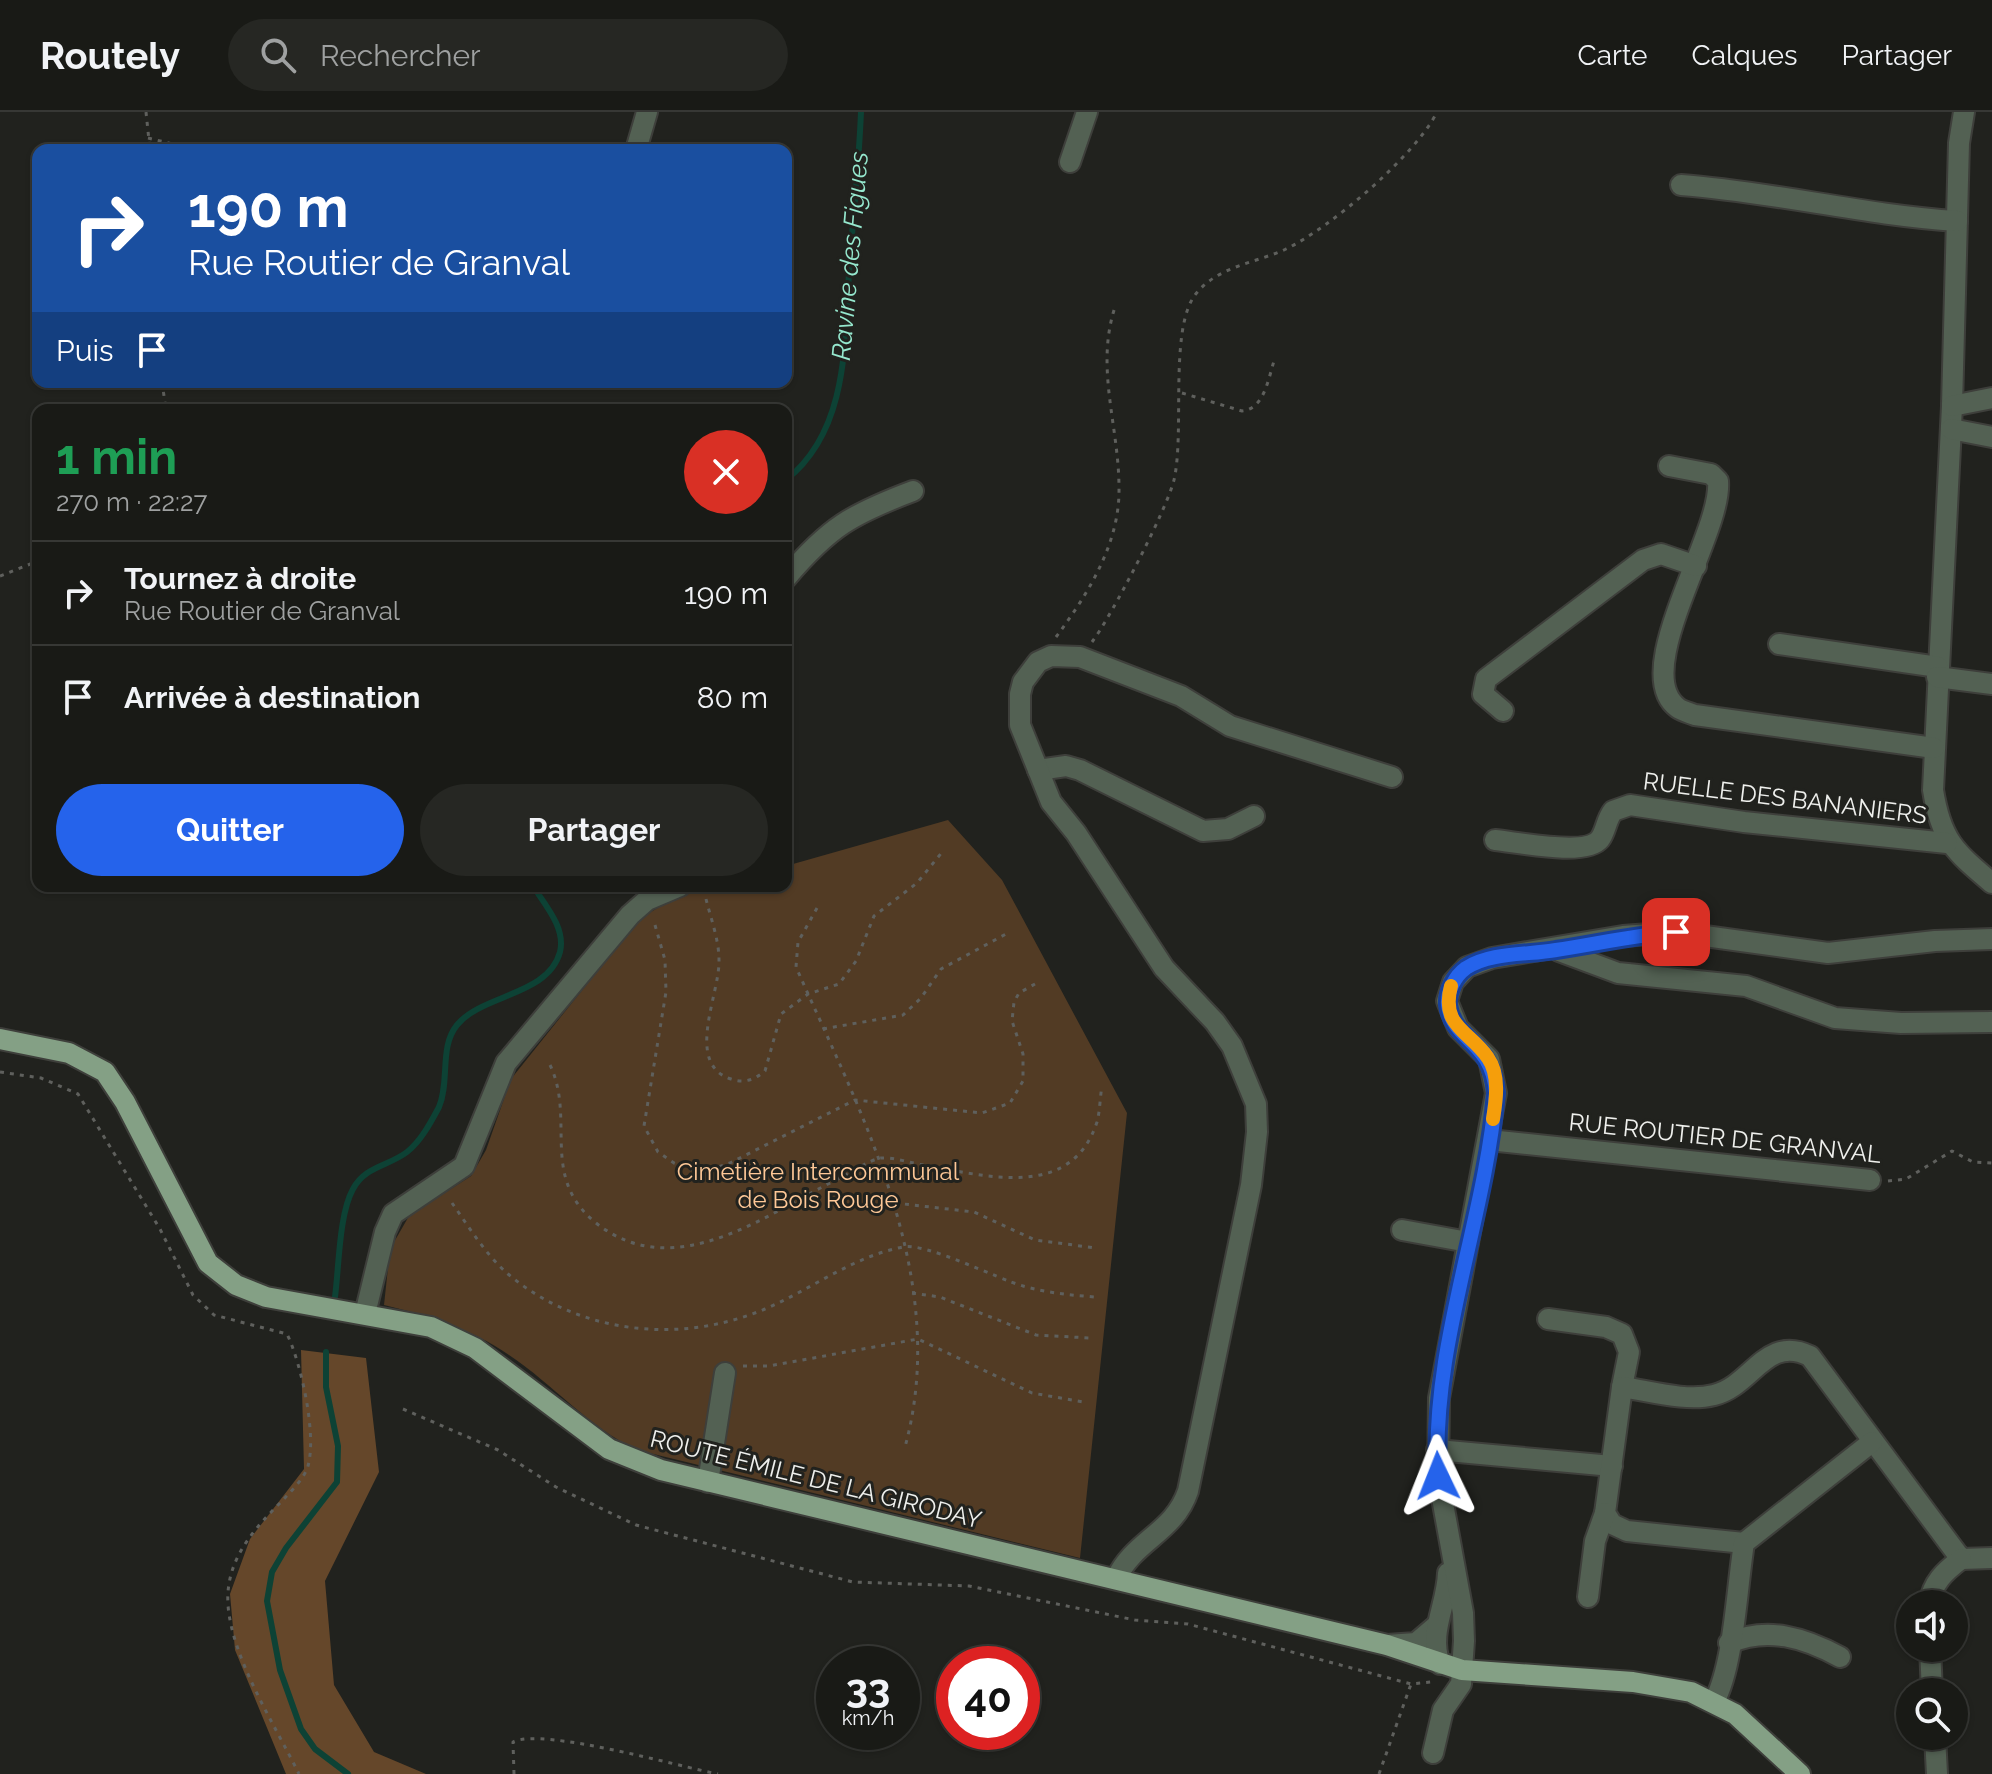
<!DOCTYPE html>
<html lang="fr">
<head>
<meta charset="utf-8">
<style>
  :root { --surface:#191a16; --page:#262723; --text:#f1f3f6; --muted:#9fa1a1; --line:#373835; --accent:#2563eb }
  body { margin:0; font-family:Raleway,sans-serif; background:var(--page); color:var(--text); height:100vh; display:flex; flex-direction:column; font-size:30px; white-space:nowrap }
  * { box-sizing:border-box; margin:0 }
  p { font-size:26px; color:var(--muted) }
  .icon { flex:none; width:44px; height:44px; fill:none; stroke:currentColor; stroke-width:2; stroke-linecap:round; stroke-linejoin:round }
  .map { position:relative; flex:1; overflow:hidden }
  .drawer { position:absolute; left:32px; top:292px; width:760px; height:488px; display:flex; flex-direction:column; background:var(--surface); border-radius:16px; box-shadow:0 2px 6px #0004,0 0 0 2px var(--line) }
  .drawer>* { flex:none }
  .hud { position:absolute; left:32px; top:32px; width:760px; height:244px; border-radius:16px; box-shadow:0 2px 6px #0004,0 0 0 2px var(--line); background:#1a4fa0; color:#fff; overflow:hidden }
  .controls { position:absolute; left:1896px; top:1478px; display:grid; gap:16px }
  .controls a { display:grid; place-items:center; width:72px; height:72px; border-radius:50%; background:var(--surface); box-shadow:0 2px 6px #0004,0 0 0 2px var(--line); font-size:40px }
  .speed { position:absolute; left:816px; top:1534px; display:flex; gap:16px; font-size:40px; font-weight:700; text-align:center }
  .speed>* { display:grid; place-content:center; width:104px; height:104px; border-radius:50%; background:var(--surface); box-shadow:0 2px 6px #0004,0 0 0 2px var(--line); line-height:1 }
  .speed small { font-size:20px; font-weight:400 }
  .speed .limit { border:12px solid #d22; background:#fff; color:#111 }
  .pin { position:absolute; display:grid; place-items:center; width:68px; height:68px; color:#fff; margin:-34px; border-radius:16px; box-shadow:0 4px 12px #0006 }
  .me { position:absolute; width:88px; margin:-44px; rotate:358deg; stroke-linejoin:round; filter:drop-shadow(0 0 6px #0008) }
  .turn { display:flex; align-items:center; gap:28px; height:168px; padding:0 24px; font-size:36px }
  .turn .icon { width:104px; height:104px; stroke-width:2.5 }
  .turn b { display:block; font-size:56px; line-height:68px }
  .then { display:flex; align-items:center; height:76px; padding:0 24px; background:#0003; gap:16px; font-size:30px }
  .round { display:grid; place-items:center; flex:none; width:84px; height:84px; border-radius:42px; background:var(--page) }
  .head { display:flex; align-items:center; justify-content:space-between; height:136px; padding:0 24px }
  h1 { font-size:48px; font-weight:700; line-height:60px; color:#1e9e55 }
  .button { display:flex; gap:16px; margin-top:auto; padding:16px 24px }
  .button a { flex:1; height:92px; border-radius:48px; background:var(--accent); color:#fff; font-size:32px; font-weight:700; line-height:92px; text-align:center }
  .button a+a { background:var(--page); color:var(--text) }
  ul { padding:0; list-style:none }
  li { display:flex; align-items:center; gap:24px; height:104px; padding:0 24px; border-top:2px solid var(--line) }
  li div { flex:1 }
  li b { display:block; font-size:30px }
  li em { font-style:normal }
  header { display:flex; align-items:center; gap:48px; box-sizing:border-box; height:112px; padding:0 40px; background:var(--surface); border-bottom:2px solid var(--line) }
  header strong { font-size:38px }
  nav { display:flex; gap:44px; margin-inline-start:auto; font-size:28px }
  .search { width:560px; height:72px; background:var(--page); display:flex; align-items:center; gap:20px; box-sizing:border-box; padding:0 28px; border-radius:44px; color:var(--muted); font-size:30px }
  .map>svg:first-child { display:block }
  .green { fill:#523b24 }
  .forest { fill:#65472a }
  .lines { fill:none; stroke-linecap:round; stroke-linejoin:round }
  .stream { stroke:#0d4235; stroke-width:6 }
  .minor-casing { stroke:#3e3f3b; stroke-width:24 }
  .major-casing { stroke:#3e3f3b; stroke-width:24 }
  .path { stroke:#5f605d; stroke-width:3; stroke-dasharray:4 6; stroke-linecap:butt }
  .minor { stroke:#536153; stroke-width:20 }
  .major { stroke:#84a085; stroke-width:20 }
  .route-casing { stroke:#184099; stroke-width:20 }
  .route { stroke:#2563eb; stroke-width:14 }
  .slow { stroke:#f59e0b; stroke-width:14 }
  .labels { text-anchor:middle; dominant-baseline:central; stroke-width:6; stroke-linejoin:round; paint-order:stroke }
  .street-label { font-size:24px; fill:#eff0ed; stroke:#21221e }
  .park-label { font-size:24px; fill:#fec897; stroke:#21221e }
  .water-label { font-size:26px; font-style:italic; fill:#96e9cf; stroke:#21221e }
</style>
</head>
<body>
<header>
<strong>Routely</strong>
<div class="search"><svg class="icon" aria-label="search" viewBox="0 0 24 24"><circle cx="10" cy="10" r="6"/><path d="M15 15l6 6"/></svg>Rechercher</div>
<nav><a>Carte</a><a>Calques</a><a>Partager</a></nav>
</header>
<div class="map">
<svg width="1992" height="1662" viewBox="0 0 1992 1662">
  <rect width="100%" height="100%" fill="#21221e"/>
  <path class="green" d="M948,708L1002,768L1127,1001L1080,1446L637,1338C587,1314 554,1273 509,1243C472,1217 426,1203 384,1193L390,1137L409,1104L471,1064L486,1038L511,967L635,812C686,770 723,774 786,774V754Z"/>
  <polygon class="forest" points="301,1238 366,1246 379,1360 325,1469 334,1573 374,1640 426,1662 286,1662 235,1538 230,1482 250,1427 304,1357"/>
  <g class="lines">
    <g class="stream">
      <path d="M786,368C852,316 844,221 850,146C854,98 859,49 861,0"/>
      <path d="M335,1185C339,1155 339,1102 353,1077C365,1054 389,1054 407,1040C421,1029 431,1010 439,995C450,969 439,935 457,913C482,882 548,884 560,840C566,816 545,793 533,774"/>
      <polyline points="326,1240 326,1275 338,1334 337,1370 286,1436 272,1460 267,1489 280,1558 301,1617 315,1637 348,1662"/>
    </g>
    <defs>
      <g id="minor">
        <path d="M1964,0L1959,31L1952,294L1933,678C1941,728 1954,739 1992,771"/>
        <polyline points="636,38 647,0"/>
        <polyline points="1070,50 1087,0"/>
        <path d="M1681,73C1774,80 1864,103 1957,109"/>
        <polyline points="1952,294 1992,286"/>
        <polyline points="1951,317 1992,325"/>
        <path d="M1669,354L1711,362L1718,369C1723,421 1628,560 1678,596C1682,599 1690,601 1695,603L1934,636"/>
        <path d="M786,466C829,415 852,402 913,379"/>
        <polyline points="1779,532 1938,555"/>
        <polyline points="1937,565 1992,572"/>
        <polyline points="1503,599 1483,582 1486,567 1643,448 1661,442 1696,454"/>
        <polyline points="1038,658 1066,654 1080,658 1203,719 1228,717 1254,704"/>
        <path d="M1495,728C1517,730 1586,745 1600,727C1606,719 1606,708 1613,699L1630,693L1744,710L1947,731"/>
        <polyline points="1559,839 1618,861 1746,874 1835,906 1901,911 1992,910"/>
        <polyline points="1489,1028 1870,1068"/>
        <polyline points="1402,1118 1468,1130"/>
        <polyline points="365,1202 385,1120 393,1102 464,1054 506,951 630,803 647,788 680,774"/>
        <polyline points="1548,1207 1606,1215 1622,1222 1629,1240 1622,1275"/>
        <polyline points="1437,1338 1612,1354"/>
        <polyline points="708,1370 725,1261"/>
        <path d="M1744,1431L1627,1419L1612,1412L1605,1401L1622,1275C1650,1279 1686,1290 1714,1283C1752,1274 1766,1222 1810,1244L1961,1447L1992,1446"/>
        <path d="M1116,1467C1134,1428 1174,1421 1188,1379L1251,1073L1257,1020L1256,992L1232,934L1215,910L1164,856L1076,721L1051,690L1020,613V582L1023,570L1038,550L1051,544L1080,545L1181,584L1230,614L1392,665"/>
        <polyline points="1588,1485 1595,1429 1605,1401"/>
        <path d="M1929,1492C1933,1470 1944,1460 1961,1447"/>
        <path d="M1729,1531C1768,1514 1805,1526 1840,1545"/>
        <polyline points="1387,1533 1416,1531 1436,1514"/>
        <polyline points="1930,1536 1932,1580"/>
        <path d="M1440,1552C1428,1521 1447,1493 1448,1461"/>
        <path d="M1714,1590C1734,1553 1737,1474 1744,1431L1872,1330"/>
        <polyline points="1935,1624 1937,1662"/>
        <polyline points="1433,1641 1443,1598 1461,1572 1464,1529 1463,1501 1438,1364 1439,1286 1496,981 1489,947 1458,916 1447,889 1453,870 1467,855 1492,846 1623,824 1676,820 1828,841 1935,829 1992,827"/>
      </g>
      <polyline id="major" points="0,927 69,941 105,960 125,990 208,1151 236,1173 266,1185 431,1215 475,1236 609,1337 661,1358 1387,1533 1462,1558 1633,1570 1691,1580 1735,1602 1800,1662"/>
    </defs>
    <use href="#minor" class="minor-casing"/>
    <use href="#major" class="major-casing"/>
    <g class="path">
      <polyline points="146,0 150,38"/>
      <polyline points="148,26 197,38"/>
      <polyline points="162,270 166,298"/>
      <path d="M1182,281L1242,299C1264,297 1268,268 1274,249"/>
      <polyline points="0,464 38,449"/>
      <path d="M1056,525C1088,482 1120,431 1119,376C1119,314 1095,256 1115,195"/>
      <path d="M1092,530C1111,505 1167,397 1174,368C1185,320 1169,218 1195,183C1217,154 1256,151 1286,137C1330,116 1416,43 1437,0"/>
      <path d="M706,787C711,807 719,828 719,848C720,882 684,952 731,967C745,972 755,967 765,959L781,902L808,882L839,872L856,849L874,804L917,771L943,739"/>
      <path d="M817,796L798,830L796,855C862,1004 951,1167 905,1335"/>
      <polyline points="655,813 665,848 666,880 644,1014 658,1040 674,1051 690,1057 710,1058 730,1051 855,988 982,1001 1010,991 1023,969 1023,942 1012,909 1014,890 1019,881 1035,872"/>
      <polyline points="823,917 903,903 921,886 941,857 1006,822"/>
      <path d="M550,953C576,1007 539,1065 596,1111C677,1175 770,1099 842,1065C854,1059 869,1048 881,1046C893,1045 911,1051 923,1053C983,1063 1071,1090 1097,1010C1100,999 1100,985 1102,974"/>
      <path d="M0,960L41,966L78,982L160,1117L193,1183L214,1203L287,1222C301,1251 317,1322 308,1354C304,1367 292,1378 283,1388C254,1417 225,1448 228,1493C232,1547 275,1613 299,1662"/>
      <polyline points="1888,1069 1906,1067 1952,1039 1973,1050 1992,1051"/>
      <path d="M452,1091C469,1115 486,1143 508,1162C579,1222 680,1233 765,1197C810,1178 854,1144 903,1135C925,1130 998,1167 1023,1174C1047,1181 1070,1183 1095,1185"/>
      <polyline points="895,1091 974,1100 1035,1128 1096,1136"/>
      <polyline points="912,1181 940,1185 1036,1223 1090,1226"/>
      <polyline points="743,1254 769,1254 918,1227 1032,1281 1083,1290"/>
      <polyline points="403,1297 498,1338 556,1375 636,1413 853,1470 969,1474 1135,1508 1188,1512 1411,1572 1431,1570"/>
      <path d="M514,1662L513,1630C542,1615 681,1655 718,1662"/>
      <polyline points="1379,1662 1411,1572"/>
    </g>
    <use href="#minor" class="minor"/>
    <use href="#major" class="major"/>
  </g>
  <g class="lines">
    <defs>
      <path id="route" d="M1438,1364C1431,1233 1485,1110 1496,981C1492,928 1453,930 1448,893C1447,879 1455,864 1466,856C1490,840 1528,843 1556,838C1596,832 1635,823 1676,820"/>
    </defs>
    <use href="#route" class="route-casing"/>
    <use href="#route" class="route"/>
    <path class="slow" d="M1451,874C1440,915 1470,919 1488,946C1500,963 1496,989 1493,1007"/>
  </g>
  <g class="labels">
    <g class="street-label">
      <text transform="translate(1785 686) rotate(7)">RUELLE DES BANANIERS</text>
      <text transform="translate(1725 1026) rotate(6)">RUE ROUTIER DE GRANVAL</text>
      <text transform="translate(816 1367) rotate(14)">ROUTE ÉMILE DE LA GIRODAY</text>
    </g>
    <g class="park-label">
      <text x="818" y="1059">Cimetière Intercommunal<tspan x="818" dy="28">de Bois Rouge</tspan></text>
    </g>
    <g class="water-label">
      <text transform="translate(850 144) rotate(-85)">Ravine des Figues</text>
    </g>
  </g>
</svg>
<div class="controls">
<a><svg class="icon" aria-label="sound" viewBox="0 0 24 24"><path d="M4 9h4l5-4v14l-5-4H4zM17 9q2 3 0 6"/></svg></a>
<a><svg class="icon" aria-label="search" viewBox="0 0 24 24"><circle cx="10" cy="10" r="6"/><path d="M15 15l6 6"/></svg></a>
</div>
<div class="speed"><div>33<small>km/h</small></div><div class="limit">40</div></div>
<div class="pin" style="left:1676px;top:820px;background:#d93025"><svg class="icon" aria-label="arrive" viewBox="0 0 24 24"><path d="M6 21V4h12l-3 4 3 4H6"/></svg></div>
<svg class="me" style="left:1438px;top:1364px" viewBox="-20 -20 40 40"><path d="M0-17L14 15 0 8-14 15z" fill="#2563eb" stroke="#fff" stroke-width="4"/></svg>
<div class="hud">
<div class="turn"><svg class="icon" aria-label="right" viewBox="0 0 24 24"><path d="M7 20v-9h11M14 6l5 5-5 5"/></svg><div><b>190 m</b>Rue Routier de Granval</div></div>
<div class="then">Puis<svg class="icon" aria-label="arrive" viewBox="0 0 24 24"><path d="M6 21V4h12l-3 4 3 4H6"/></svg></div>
</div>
<section class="drawer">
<div class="head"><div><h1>1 min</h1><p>270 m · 22:27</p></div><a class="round" style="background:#d93025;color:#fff"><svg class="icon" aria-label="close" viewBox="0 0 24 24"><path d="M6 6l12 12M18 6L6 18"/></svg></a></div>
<ul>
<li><svg class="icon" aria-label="right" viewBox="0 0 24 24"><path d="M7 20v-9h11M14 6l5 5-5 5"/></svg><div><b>Tournez à droite</b><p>Rue Routier de Granval</p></div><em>190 m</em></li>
<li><svg class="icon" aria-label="arrive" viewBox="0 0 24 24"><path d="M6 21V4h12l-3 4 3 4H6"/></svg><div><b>Arrivée à destination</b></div><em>80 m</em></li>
</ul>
<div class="button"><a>Quitter</a><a>Partager</a></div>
</section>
</div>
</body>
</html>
